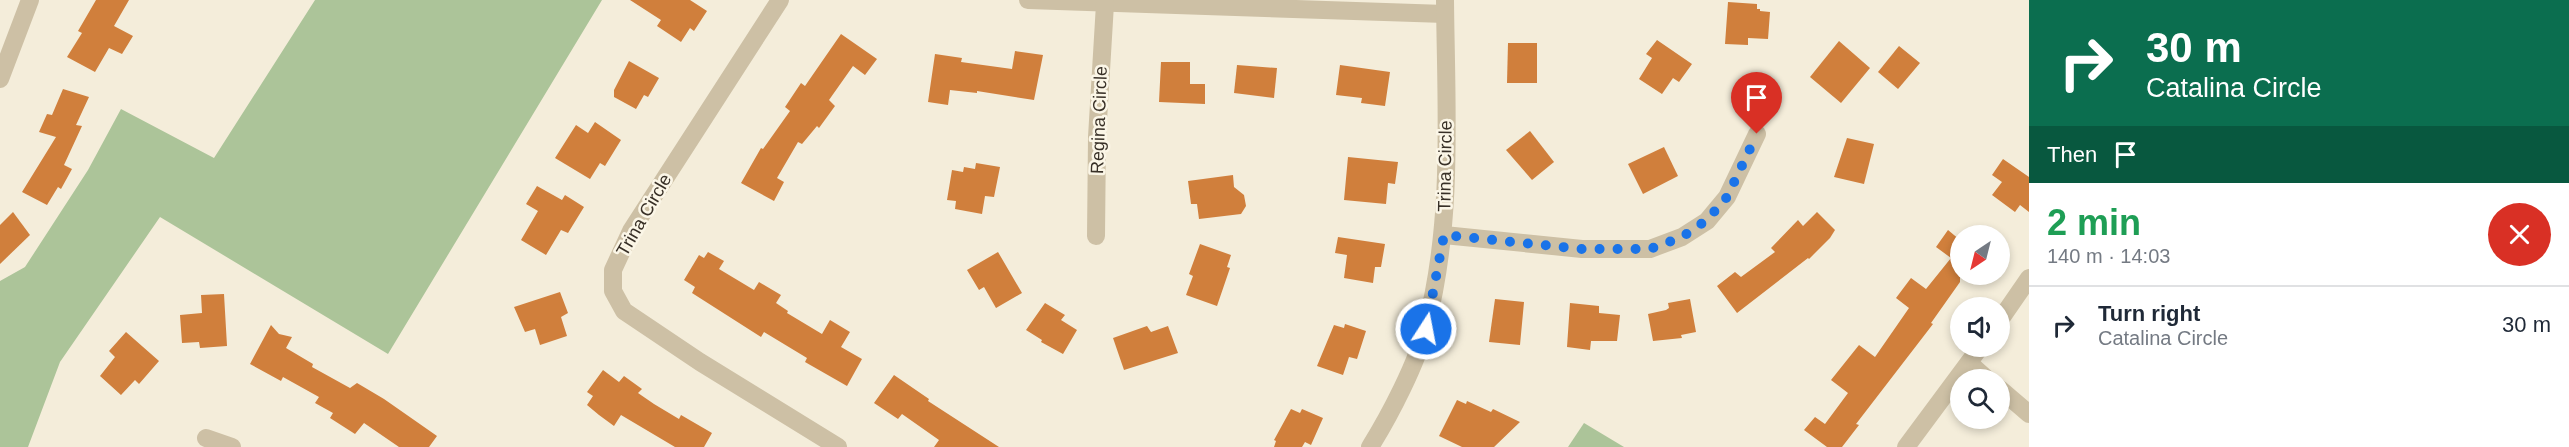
<!DOCTYPE html>
<html lang="en">
<head>
<meta charset="utf-8">
<style>
  :root { --surface:#fff; --page:#f2f2f3; --text:#1f2937; --muted:#747a83; --line:#e0e1e3 }
  body { margin:0; font-family:Arial,sans-serif; background:var(--page); color:var(--text); height:100vh; display:flex; flex-direction:column; font-size:22px; white-space:nowrap }
  * { box-sizing:border-box; margin:0 }
  p { font-size:20px; color:var(--muted) }
  .icon { flex:none; width:33px; height:33px; fill:none; stroke:currentColor; stroke-width:2; stroke-linecap:round; stroke-linejoin:round }
  .map { position:relative; flex:1; overflow:hidden }
  .details { display:flex; flex-direction:column; background:var(--surface); width:540px }
  .details>* { flex:none }
  .hud { background:#0b6e4f; color:#fff; overflow:hidden }
  .needle { width:39px; rotate:215deg }
  .tools { position:absolute; left:1950px; top:225px; display:grid; gap:12px }
  .tools a { display:grid; place-items:center; width:60px; height:60px; border-radius:50%; background:var(--surface); box-shadow:0 3px 9px #0003; font-size:30px }
  .pin { position:absolute; display:grid; place-items:center; width:51px; height:51px; color:#fff; margin:-62px -26px; border-radius:50% 50% 50% 0; rotate:-45deg; box-shadow:0 0 6px #0007 }
  .pin .icon { rotate:45deg }
  .me { position:absolute; width:66px; margin:-33px; rotate:11deg; stroke-linejoin:round; filter:drop-shadow(0 0 4px #0008) }
  .turn { display:flex; align-items:center; gap:21px; height:126px; padding:0 18px; font-size:27px }
  .turn .icon { width:78px; height:78px; stroke-width:2.5 }
  .turn b { display:block; font-size:42px; line-height:51px }
  .then { display:flex; align-items:center; height:57px; padding:0 18px; background:#0003; gap:12px; font-size:22px }
  .round { display:grid; place-items:center; flex:none; width:63px; height:63px; border-radius:32px; background:var(--page) }
  .overview { display:flex; align-items:center; justify-content:space-between; height:102px; padding:0 18px }
  h1 { font-size:36px; font-weight:700; line-height:45px; color:#1e9e55 }
  ul { padding:0; list-style:none }
  li { display:flex; align-items:center; gap:18px; height:78px; padding:0 18px; border-top:2px solid var(--line) }
  li div { flex:1 }
  li b { display:block; font-size:22px }
  li em { font-style:normal }
  main { display:flex; flex:1; min-height:0 }
  .map>svg:first-child { display:block }
  .green { fill:#acc499 }
  .building { fill:#d07f3c }
  .lines { fill:none; stroke-linecap:round; stroke-linejoin:round }
  .minor { stroke:#cdc0a5; stroke-width:18 }
  .route { stroke:#1a73e8; stroke-width:10; stroke-dasharray:0 18 }
  .labels { text-anchor:middle; dominant-baseline:central; stroke-width:5; stroke-linejoin:round; paint-order:stroke }
  .street-label { font-size:18px; fill:#383027; stroke:#fbf6e7 }
</style>
</head>
<body>
<main>
<div class="map">
<svg width="2029" height="447" viewBox="0 0 2029 447">
  <rect width="100%" height="100%" fill="#f4edda"/>
  <g class="green">
    <polygon points="315,0 602,0 388,354 160,217 60,362 28,447 0,447 0,281 25,267 88,170 121,109 214,158"/>
    <polygon points="1584,423 1624,447 1568,447"/>
  </g>
  <g class="building">
    <polygon points="96,0 129,0 114,26 133,36 122,54 109,48 95,72 67,57 82,33 78,31"/>
    <polygon points="630,0 690,0 707,11 694,31 690,28 681,42 657,26 661,20"/>
    <polygon points="1728,2 1757,4 1757,9 1760,9 1760,11 1770,12 1768,39 1748,38 1748,45 1725,44"/>
    <polygon points="841,34 877,59 865,75 853,66 829,100 835,106 819,128 817,126 802,144 798,142 777,178 784,182 774,201 741,183 761,148 763,149 790,111 785,107 801,83 805,86"/>
    <polygon points="1657,40 1692,64 1679,82 1673,78 1662,94 1639,79 1652,58 1646,54"/>
    <polygon points="1839,41 1870,68 1841,103 1810,77"/>
    <polygon points="1508,43 1537,43 1537,83 1507,83"/>
    <polygon points="1899,46 1920,63 1898,89 1878,72"/>
    <polygon points="1015,51 1043,55 1034,100 977,91 977,93 950,90 948,105 928,102 935,54 962,58 961,62 1012,69"/>
    <polygon points="629,61 659,78 648,97 644,95 636,109 614,97 614,90"/>
    <polygon points="1161,62 1190,62 1190,84 1205,84 1205,104 1159,102"/>
    <polygon points="1237,65 1277,68 1274,98 1234,93"/>
    <polygon points="1340,65 1390,72 1385,106 1361,103 1362,98 1336,95"/>
    <polygon points="63,89 89,97 76,125 82,126 64,165 72,169 61,189 58,187 47,205 22,192 56,137 39,132 47,114 52,115"/>
    <polygon points="595,122 621,140 605,166 600,163 590,179 555,158 576,125 588,133"/>
    <polygon points="1530,131 1554,162 1532,180 1506,150"/>
    <polygon points="1847,138 1874,144 1864,184 1834,177"/>
    <polygon points="1664,147 1678,176 1643,194 1628,164"/>
    <polygon points="1348,157 1398,162 1395,184 1388,183 1386,204 1344,200"/>
    <polygon points="2003,159 2029,177 2029,212 2020,205 2015,212 1992,195 2002,182 1992,175"/>
    <polygon points="976,163 1000,167 994,197 985,196 982,214 955,209 956,201 947,200 952,170 963,172 964,167 975,169"/>
    <polygon points="1233,175 1234,187 1244,195 1246,206 1241,214 1199,219 1197,204 1191,204 1188,181"/>
    <polygon points="537,186 562,200 565,195 584,207 568,233 561,230 546,255 521,240 538,211 526,204"/>
    <polygon points="13,212 30,235 0,264 0,225"/>
    <polygon points="1817,212 1835,230 1830,238 1809,259 1808,258 1737,313 1717,286 1735,272 1741,277 1775,252 1771,248 1798,220 1803,226"/>
    <polygon points="1948,230 1960,240 1960,282 1931,323 1933,324 1856,424 1859,425 1842,447 1827,447 1804,430 1815,417 1825,424 1848,393 1831,380 1859,345 1875,357 1909,308 1896,298 1911,278 1926,289 1951,258 1936,247"/>
    <polygon points="1338,237 1385,244 1381,267 1375,267 1373,283 1344,278 1347,255 1335,253"/>
    <polygon points="1200,244 1231,255 1227,267 1230,268 1217,306 1186,295 1193,276 1189,274"/>
    <polygon points="708,252 724,261 719,269 754,290 759,282 781,295 776,303 788,311 787,313 822,334 830,320 850,332 841,347 862,359 847,386 805,362 807,358 764,332 761,337 692,293 695,287 684,280 699,255 704,258"/>
    <polygon points="998,252 1022,293 996,308 984,287 979,290 967,270"/>
    <polygon points="560,292 568,313 561,317 567,336 540,345 535,329 525,332 514,307"/>
    <polygon points="224,294 227,346 200,348 199,342 182,343 180,315 202,313 201,295"/>
    <polygon points="1495,299 1524,302 1520,345 1489,342"/>
    <polygon points="1690,299 1696,332 1681,335 1682,338 1653,341 1648,314 1666,310 1669,308 1668,303"/>
    <polygon points="1045,303 1065,315 1061,320 1077,330 1063,354 1041,342 1042,340 1026,330"/>
    <polygon points="1570,303 1599,306 1599,313 1620,315 1617,341 1591,341 1590,350 1567,347"/>
    <polygon points="1345,324 1366,331 1357,359 1349,357 1343,375 1317,366 1334,325 1344,328"/>
    <polygon points="271,325 279,334 292,337 286,348 313,364 312,367 350,388 357,383 384,399 437,436 429,447 399,447 364,423 355,434 330,418 333,413 315,403 319,397 283,377 281,381 250,364"/>
    <polygon points="1147,326 1151,332 1168,326 1178,353 1124,370 1113,338"/>
    <polygon points="126,332 159,361 139,384 135,380 121,395 100,376 115,357 109,351"/>
    <polygon points="603,370 619,382 624,376 642,389 638,393 654,404 679,419 681,415 712,433 704,447 675,447 621,415 614,426 599,415 587,405 593,396 587,392"/>
    <polygon points="894,375 929,399 928,401 999,447 934,447 939,440 902,414 898,419 874,403"/>
    <polygon points="1457,400 1466,404 1467,401 1491,412 1493,409 1520,422 1494,447 1462,447 1439,436"/>
    <polygon points="1291,409 1300,413 1302,409 1323,418 1311,445 1305,442 1302,447 1274,447 1276,441 1274,440"/>
  </g>
  <g class="lines">
    <g class="minor">
      <polyline points="780,0 631,231 613,270 613,291 624,311 700,362 838,447"/>
      <polyline points="1028,0 1445,14"/>
      <polyline points="0,79 30,0"/>
      <polyline points="1444,235 1582,249 1650,249 1682,237 1707,221 1727,197 1757,134"/>
      <polyline points="1096,236 1097,137 1105,4"/>
      <polyline points="2000,320 2029,278"/>
      <polyline points="1969,363 1988,380"/>
      <polyline points="2000,389 2029,414"/>
      <polyline points="206,438 232,447"/>
      <path d="M1370,447C1390,415 1417,363 1426,327C1454,220 1446,109 1445,0"/>
      <polyline points="1906,447 1981,346"/>
    </g>
  </g>
  <g class="lines">
    <polyline class="route" points="1426,329 1444,235 1582,249 1650,249 1682,237 1707,220 1727,197 1757,134"/>
  </g>
  <g class="labels">
    <g class="street-label">
      <text transform="translate(1099 120) rotate(-88)">Regina Circle</text>
      <text transform="translate(1445 166) rotate(-89)">Trina Circle</text>
      <text transform="translate(644 215) rotate(-60)">Trina Circle</text>
    </g>
  </g>
</svg>
<div class="tools">
<a><svg class="needle" viewBox="-14 -14 28 28"><path d="M0-13l5 13h-10z" fill="#e53935"/><path d="M0 13l5-13h-10z" fill="#747a83"/></svg></a>
<a><svg class="icon" aria-label="sound" viewBox="0 0 24 24"><path d="M4 9h4l5-4v14l-5-4H4zM17 9q2 3 0 6"/></svg></a>
<a><svg class="icon" aria-label="search" viewBox="0 0 24 24"><circle cx="10" cy="10" r="6"/><path d="M15 15l6 6"/></svg></a>
</div>
<div class="pin" style="left:1757px;top:134px;background:#d93025"><svg class="icon" aria-label="arrive" viewBox="0 0 24 24"><path d="M6 21V4h12l-3 4 3 4H6"/></svg></div>
<svg class="me" style="left:1426px;top:329px" viewBox="-20 -20 40 40"><circle r="17" fill="#1a73e8" stroke="#fff" stroke-width="3"/><path d="M0-11L8 9 0 5-8 9z" fill="#fff"/></svg>
</div>
<section class="details">
<div class="hud">
<div class="turn"><svg class="icon" aria-label="right" viewBox="0 0 24 24"><path d="M7 20v-9h11M14 6l5 5-5 5"/></svg><div><b>30 m</b>Catalina Circle</div></div>
<div class="then">Then<svg class="icon" aria-label="arrive" viewBox="0 0 24 24"><path d="M6 21V4h12l-3 4 3 4H6"/></svg></div>
</div>
<div class="overview"><div><h1>2 min</h1><p>140 m · 14:03</p></div><a class="round" style="background:#d93025;color:#fff"><svg class="icon" aria-label="close" viewBox="0 0 24 24"><path d="M6 6l12 12M18 6L6 18"/></svg></a></div>
<ul>
<li><svg class="icon" aria-label="right" viewBox="0 0 24 24"><path d="M7 20v-9h11M14 6l5 5-5 5"/></svg><div><b>Turn right</b><p>Catalina Circle</p></div><em>30 m</em></li>
</ul>
</section>
</main>
</body>
</html>
